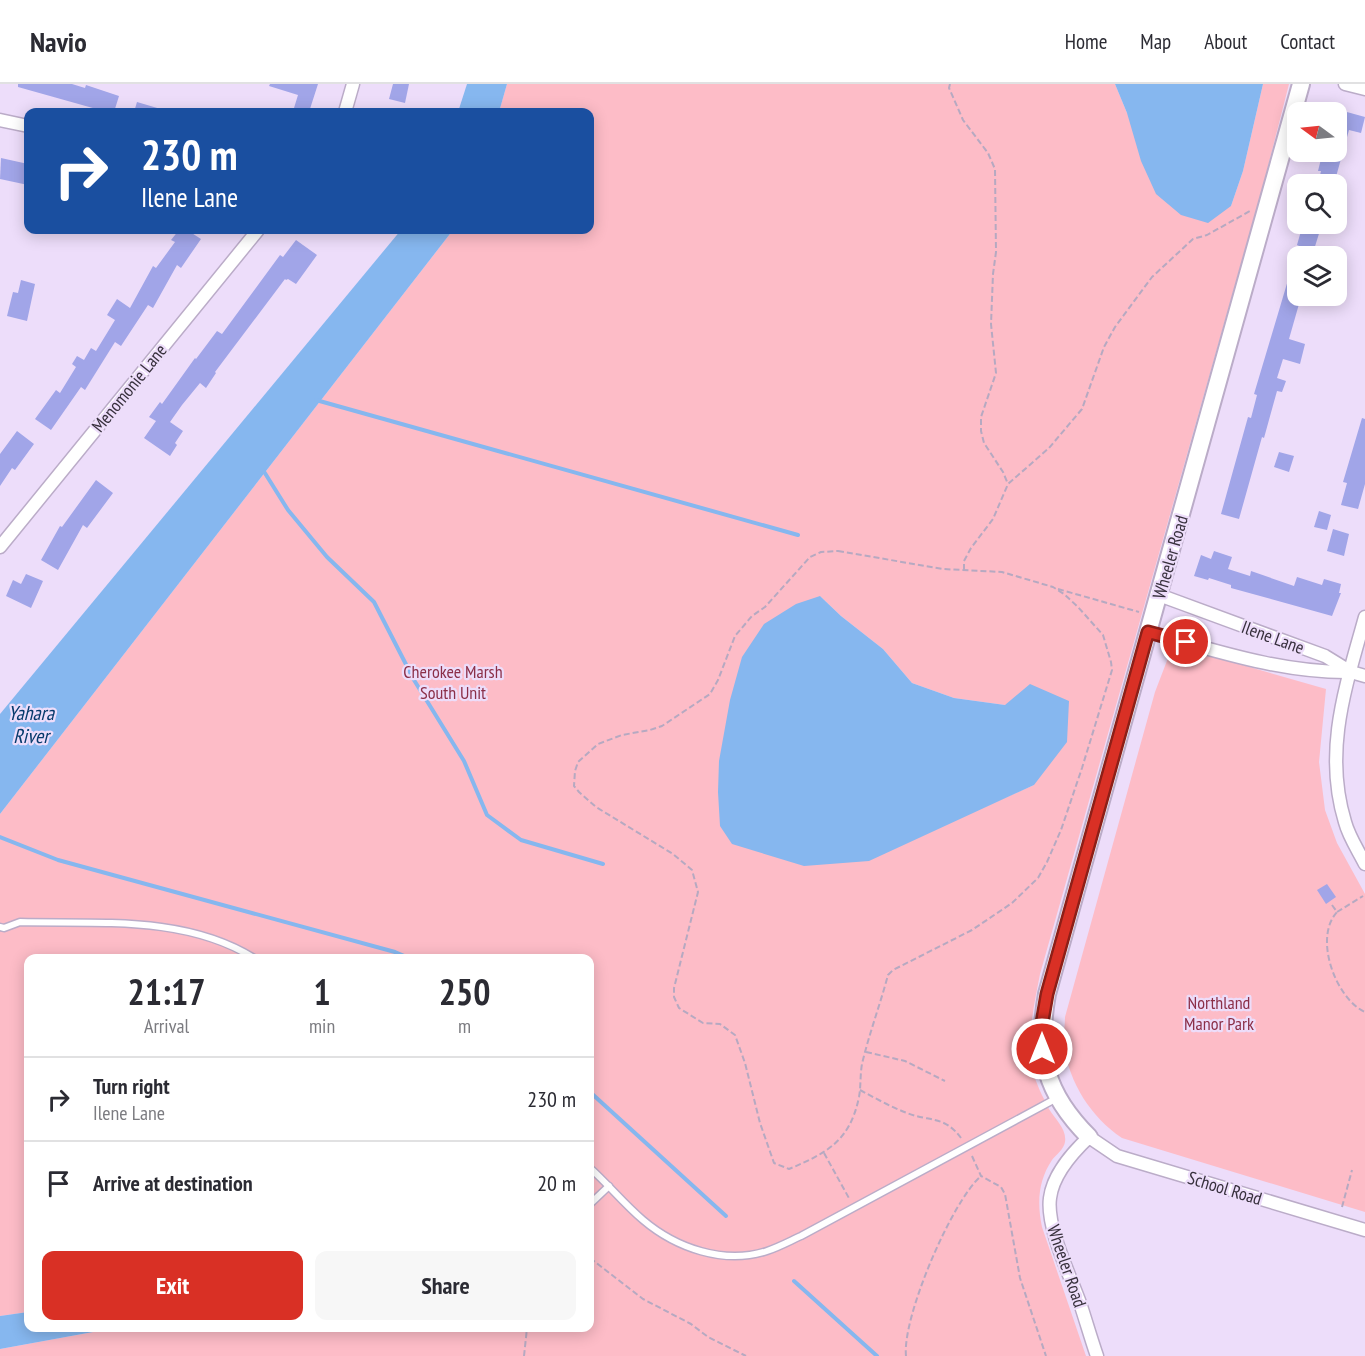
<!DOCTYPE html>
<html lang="en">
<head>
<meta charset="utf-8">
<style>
  :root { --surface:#fff; --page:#f7f7f7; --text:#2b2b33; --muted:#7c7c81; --line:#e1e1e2; --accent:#d93025 }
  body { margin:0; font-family:"PT Sans Narrow",sans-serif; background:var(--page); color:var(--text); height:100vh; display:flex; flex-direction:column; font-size:22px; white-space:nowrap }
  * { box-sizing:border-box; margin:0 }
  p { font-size:20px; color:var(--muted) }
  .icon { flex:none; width:33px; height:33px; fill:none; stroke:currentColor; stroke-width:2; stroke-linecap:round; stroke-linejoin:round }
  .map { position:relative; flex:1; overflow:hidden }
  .details { position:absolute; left:24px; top:870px; width:570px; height:378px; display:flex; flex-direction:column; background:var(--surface); border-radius:12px; box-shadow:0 3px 15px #0003 }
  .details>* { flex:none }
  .guide { position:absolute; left:24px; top:24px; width:570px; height:126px; border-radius:12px; box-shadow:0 3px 15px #0003; background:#1a4fa0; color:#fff; overflow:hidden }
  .needle { width:39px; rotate:285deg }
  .buttons { position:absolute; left:1287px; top:18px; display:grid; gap:12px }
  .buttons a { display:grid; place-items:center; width:60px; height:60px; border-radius:12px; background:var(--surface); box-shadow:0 3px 15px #0003; font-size:30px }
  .pin { position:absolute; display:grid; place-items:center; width:51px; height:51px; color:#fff; margin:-26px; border:3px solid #fff; border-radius:50%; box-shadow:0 2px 6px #0007 }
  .me { position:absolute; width:66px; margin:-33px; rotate:0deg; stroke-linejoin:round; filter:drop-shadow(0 0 4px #0008) }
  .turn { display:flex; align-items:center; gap:21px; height:126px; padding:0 18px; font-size:27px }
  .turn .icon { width:78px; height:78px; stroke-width:2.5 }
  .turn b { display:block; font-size:42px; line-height:51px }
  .eta { display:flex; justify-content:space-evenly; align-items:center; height:102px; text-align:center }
  .eta b { font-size:36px; font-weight:700; line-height:42px }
  .button { display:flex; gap:12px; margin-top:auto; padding:12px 18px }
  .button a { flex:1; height:69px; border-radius:12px; background:var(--accent); color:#fff; font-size:24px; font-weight:700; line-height:69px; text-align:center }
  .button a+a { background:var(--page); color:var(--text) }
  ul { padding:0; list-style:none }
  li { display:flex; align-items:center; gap:18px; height:84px; padding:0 18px; border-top:2px solid var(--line) }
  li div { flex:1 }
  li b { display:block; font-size:22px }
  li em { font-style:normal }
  header { display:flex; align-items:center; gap:36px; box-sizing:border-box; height:84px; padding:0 30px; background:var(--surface); border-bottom:2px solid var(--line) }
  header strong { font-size:28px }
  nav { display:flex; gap:33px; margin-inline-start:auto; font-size:21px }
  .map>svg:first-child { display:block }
  .green { fill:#fdbcc7; fill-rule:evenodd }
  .water { fill:#86b7ef }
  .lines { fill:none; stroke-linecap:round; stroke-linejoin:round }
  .stream { stroke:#86b7ef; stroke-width:4 }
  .building { fill:#a1a5e8 }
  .lane-casing { stroke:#bbacc8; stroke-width:9 }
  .street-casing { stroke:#bbacc8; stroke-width:15 }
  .secondary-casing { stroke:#bbacc8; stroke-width:20 }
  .path { stroke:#b6a9c1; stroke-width:2; stroke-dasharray:6 3; stroke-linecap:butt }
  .lane { stroke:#fff; stroke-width:6 }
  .street { stroke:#fff; stroke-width:12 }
  .secondary { stroke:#fff; stroke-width:16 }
  .route-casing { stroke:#8d1f18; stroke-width:15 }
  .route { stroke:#d93025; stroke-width:10 }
  .labels { text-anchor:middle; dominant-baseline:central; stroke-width:4.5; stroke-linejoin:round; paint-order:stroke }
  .street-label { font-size:18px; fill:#37303c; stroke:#edddfa }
  .park-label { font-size:18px; fill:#8b2f48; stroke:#edddfa }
  .water-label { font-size:20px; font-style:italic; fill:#063a6c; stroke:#edddfa }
</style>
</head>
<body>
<header>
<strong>Navio</strong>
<nav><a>Home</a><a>Map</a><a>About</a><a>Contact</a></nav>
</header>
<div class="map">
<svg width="1365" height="1272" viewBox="0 0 1365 1272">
  <rect width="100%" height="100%" fill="#edddfa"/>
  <g class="green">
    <path d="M507,0H1115L1127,29L1231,122L1243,87L1263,0H1289L1263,102L1040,890C1034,922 1026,954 1033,987C1036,1000 1043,1013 1049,1025C1055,1035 1067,1045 1065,1058C1064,1065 1056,1071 1052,1076C1038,1097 1037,1119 1042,1143L1086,1272H0V1265L115,1244H590V874H28V1228L0,1232V730L453,146H590V28H499ZM820,512L841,532L883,565L912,599L954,614L1005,621L1034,701L957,735Z"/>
    <path d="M1173,561L1326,605L1319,678L1325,726L1337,759L1365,810V1128L1122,1054C1091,1033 1069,999 1064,961C1063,952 1065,942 1065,933L1155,608Z"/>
  </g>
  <g class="water">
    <polygon points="467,0 507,0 499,28 458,28"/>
    <polygon points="1115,0 1263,0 1243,87 1231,122 1208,139 1181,131 1156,110 1141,77 1127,29"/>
    <polygon points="401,146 453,146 0,730 0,630"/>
    <polygon points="820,512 841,532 883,565 912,599 954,614 1005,621 1030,600 1069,617 1067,658 1034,701 869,777 804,782 732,760 720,742 718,708 719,677 730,616 742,573 764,540 796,520"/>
    <polygon points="28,1228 28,1244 115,1244 0,1265 0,1232"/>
  </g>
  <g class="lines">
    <g class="stream">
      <polyline points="316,316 798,451"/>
      <polyline points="263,386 288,426 327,473 374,518 414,596 464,677 487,731 521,756 603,780"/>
      <polyline points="0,753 58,776 395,868 409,874"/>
      <polyline points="590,1008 726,1132"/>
      <polyline points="794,1197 877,1272"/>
    </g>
  </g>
  <g class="building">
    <polygon points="18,0 72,0 85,4 86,1 119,12 114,28 107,28 18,3"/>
    <polygon points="270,0 318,0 309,28 294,24 298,11 269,2"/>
    <polygon points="393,0 409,0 405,19 389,15"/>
    <polygon points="137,18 164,26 164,28 134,28"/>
    <polygon points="1336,25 1365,33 1361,49 1349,46 1334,100 1318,100 1321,87 1318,87 1322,71 1326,72 1327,68 1336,68"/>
    <polygon points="1,74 28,80 28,101 0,95"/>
    <polygon points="1303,140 1322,140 1312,172 1298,172 1301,163 1297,161"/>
    <polygon points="179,146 187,146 201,155 181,184 177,181 153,224 148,221 121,262 115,258 85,306 81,303 51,346 35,335 56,306 60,309 76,283 72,280 77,272 84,276 91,264 96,267 115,236 107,231 117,215 130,224 153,182 156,184 175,158 171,156"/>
    <polygon points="296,156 317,171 296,200 288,195 286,196 285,195 215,288 216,289 206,304 200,299 182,321 170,338 183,347 175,359 177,361 170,372 144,354 156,337 149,333 160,318 162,320 195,274 196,275 217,247 222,250 280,171 283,173"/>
    <polygon points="1294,176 1298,176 1298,212 1301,213 1289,255 1305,260 1300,280 1283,275 1277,294 1286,297 1282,308 1277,307 1264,354 1262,353 1239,435 1221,430 1248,333 1251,334 1257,311 1254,310"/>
    <polygon points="21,196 35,200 27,237 7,232 13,208 18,209"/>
    <polygon points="1362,334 1365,335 1365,400 1358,425 1341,421 1347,399 1343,398"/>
    <polygon points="17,347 34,360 15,386 12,384 0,402 0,370"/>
    <polygon points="1279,368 1294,372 1289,388 1274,383"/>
    <polygon points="96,396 113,409 87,444 83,441 58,486 41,476 60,442 62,443"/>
    <polygon points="1319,427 1331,431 1327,446 1314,443"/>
    <polygon points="1333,445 1349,450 1344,472 1327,467"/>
    <polygon points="1214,467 1232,473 1228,485 1250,492 1251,487 1294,502 1297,493 1322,501 1324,495 1341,500 1339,509 1341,509 1332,532 1231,504 1231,501 1209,494 1208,496 1194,492 1201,471 1211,475"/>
    <polygon points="26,490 43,497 31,524 6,512 13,496 21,500"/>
    <polygon points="1327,800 1336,813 1326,820 1317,806"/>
  </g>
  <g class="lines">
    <defs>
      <g id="lane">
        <path d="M0,843L4,844L20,838C98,840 185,831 254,874"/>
        <path d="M590,1084C608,1100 624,1120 643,1136C676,1164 724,1181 767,1167C779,1163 790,1157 801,1152L1057,1014"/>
        <polyline points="590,1120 609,1102"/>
      </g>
      <g id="street">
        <polyline points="1345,0 1365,5"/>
        <polyline points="345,28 353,0"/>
        <polyline points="0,36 28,42"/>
        <polyline points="0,463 258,146"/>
        <polyline points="1159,511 1325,572 1351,588 1365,592"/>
        <path d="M1365,533C1346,602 1323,666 1345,738C1349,753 1358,766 1365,780"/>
        <path d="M1148,548C1214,566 1281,589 1350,588"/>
        <path d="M1097,1272C1091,1255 1086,1237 1080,1219C1070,1191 1046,1143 1050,1114C1053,1090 1072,1069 1089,1053L1117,1072L1365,1146"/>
      </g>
      <path id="secondary" d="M1089,1053C1045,1009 1036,971 1047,910L1301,0"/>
    </defs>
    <use href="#lane" class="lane-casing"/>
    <use href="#street" class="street-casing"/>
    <use href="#secondary" class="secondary-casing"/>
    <g class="path">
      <polyline points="950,0 949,4 963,36 988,69 995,85 996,168 993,190 991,240 996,289 981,333 981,347 984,359 1003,388 1008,400"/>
      <path d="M838,467L943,485L1002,488L1053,503L1064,510L1078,523L1103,551L1111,578L1112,586L1082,684L1061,746L1047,778L1038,794L1012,819L972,846L893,886L888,891C880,921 869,950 862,980C860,991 861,1002 859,1013C850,1057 827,1069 789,1085L774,1079L760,1039L745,979L735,951L720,940L703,939L679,924L674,913V904L698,808L692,786L673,770L596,723L579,708L574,702L575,687L578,678L598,660L622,651L650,646L662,642L710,610L718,596L735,552L752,532L765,523L810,473L821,468Z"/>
      <polyline points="964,486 964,477 971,464 993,435 1008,400 1049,364 1082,325 1104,263 1115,243 1152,193 1193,155 1207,151 1250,127"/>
      <polyline points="1058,505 1139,528"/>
      <path d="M1332,821L1337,828C1313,854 1336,915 1365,928"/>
      <polyline points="1337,828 1363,812"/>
      <polyline points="866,968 905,977 945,997"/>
      <path d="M860,1006C875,1014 891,1023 907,1029C929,1038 944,1031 961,1054"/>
      <polyline points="824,1069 850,1116"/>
      <polyline points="972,1072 981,1092 1001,1103 1005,1110 1020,1194 1046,1272"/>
      <polyline points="1342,1123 1352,1086"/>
      <polyline points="590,1174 643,1215 691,1240 708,1253 746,1272"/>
      <polyline points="524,1272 527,1244"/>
      <path d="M906,1272C902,1233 952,1117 981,1092"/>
    </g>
    <use href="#lane" class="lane"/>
    <use href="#street" class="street"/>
    <use href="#secondary" class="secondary"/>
  </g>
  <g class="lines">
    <defs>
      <polyline id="route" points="1042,965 1042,939 1047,910 1148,548 1186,558"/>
    </defs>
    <use href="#route" class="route-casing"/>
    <use href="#route" class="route"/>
  </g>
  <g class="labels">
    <g class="street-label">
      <text transform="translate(129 304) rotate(-51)">Menomonie Lane</text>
      <text transform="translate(1170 473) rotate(-74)">Wheeler Road</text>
      <text transform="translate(1273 553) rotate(20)">Ilene Lane</text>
      <text transform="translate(1225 1104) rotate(17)">School Road</text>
      <text transform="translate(1067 1182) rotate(71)">Wheeler Road</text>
    </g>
    <g class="park-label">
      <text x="453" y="587">Cherokee Marsh<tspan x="453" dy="21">South Unit</tspan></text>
      <text x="1219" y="918">Northland<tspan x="1219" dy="21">Manor Park</tspan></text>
    </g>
    <g class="water-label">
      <text x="31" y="629">Yahara<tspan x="31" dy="23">River</tspan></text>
    </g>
  </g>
</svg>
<div class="buttons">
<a><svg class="needle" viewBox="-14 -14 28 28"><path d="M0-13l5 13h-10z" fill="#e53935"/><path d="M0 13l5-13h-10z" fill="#7c7c81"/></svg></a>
<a><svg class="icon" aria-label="search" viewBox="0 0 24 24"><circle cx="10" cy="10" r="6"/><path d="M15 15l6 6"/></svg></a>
<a><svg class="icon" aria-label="layers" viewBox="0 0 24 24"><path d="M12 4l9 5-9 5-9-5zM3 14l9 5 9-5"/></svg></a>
</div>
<div class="pin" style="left:1186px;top:558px;background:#d93025"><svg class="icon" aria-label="arrive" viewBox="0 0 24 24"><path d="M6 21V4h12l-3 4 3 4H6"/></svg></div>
<svg class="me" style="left:1042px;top:965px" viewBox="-20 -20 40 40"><circle r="17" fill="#d93025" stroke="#fff" stroke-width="3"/><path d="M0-11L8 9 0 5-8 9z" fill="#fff"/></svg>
<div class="guide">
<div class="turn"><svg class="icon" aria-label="right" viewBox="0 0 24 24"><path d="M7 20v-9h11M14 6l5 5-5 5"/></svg><div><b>230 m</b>Ilene Lane</div></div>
</div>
<section class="details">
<div class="eta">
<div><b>21:17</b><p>Arrival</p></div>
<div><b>1</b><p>min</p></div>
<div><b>250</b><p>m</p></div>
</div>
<ul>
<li><svg class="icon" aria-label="right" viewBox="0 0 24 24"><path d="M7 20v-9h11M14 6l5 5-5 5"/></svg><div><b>Turn right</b><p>Ilene Lane</p></div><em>230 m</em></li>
<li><svg class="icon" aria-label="arrive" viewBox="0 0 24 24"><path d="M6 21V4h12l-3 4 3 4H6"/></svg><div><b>Arrive at destination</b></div><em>20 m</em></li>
</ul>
<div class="button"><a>Exit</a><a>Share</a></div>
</section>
</div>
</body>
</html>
